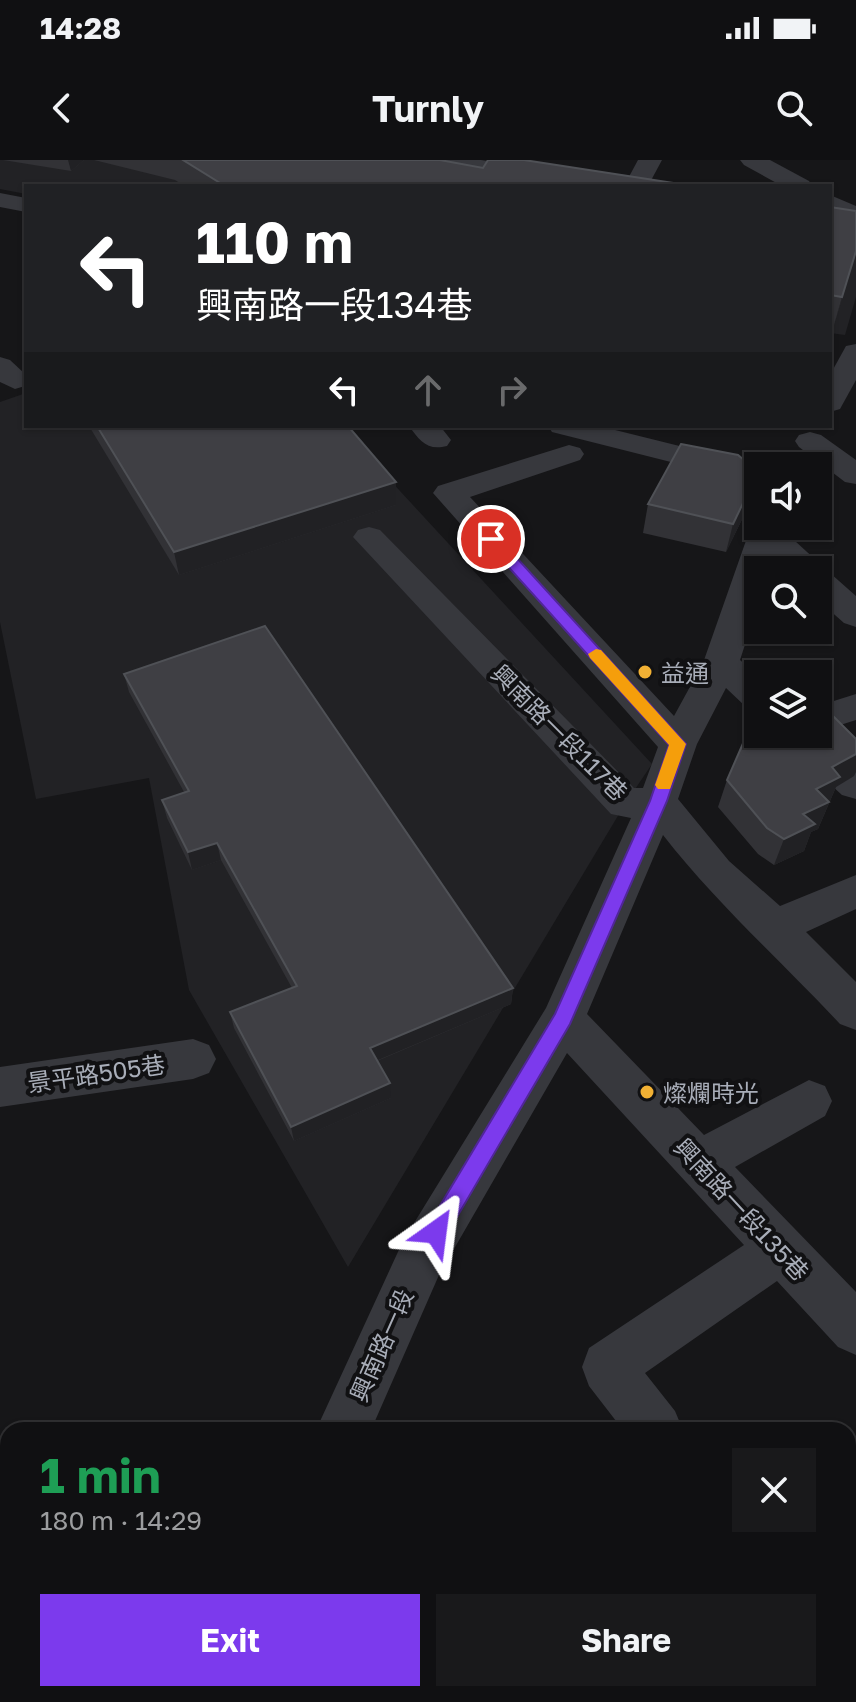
<!DOCTYPE html>
<html lang="en">
<head>
<meta charset="utf-8">
<style>
  :root { --surface:#101012; --page:#19191b; --text:#f1f3f6; --muted:#9c9d9f; --line:#303032; --accent:#7c3aed }
  body { margin:0; font-family:"Golos Text","Noto Sans TC",sans-serif; background:var(--page); color:var(--text); height:100vh; display:flex; flex-direction:column; font-size:30px; white-space:nowrap }
  * { box-sizing:border-box; margin:0 }
  p { font-size:26px; color:var(--muted) }
  .icon { flex:none; width:44px; height:44px; fill:none; stroke:currentColor; stroke-width:2; stroke-linecap:round; stroke-linejoin:round }
  .map { position:relative; flex:1; overflow:hidden }
  .drawer { position:absolute; left:0px; top:1262px; width:856px; height:280px; display:flex; flex-direction:column; background:var(--surface); border-radius:24px 24px 0 0; box-shadow:0 2px 6px #0004,0 0 0 2px var(--line) }
  .drawer>* { flex:none }
  .top-card { position:absolute; left:24px; top:24px; width:808px; height:244px; border-radius:0px; box-shadow:0 2px 6px #0004,0 0 0 2px var(--line); background:#202124; color:#fff; overflow:hidden }
  .controls { position:absolute; left:744px; top:292px; display:grid; gap:16px }
  .controls a { display:grid; place-items:center; width:88px; height:88px; border-radius:0px; background:var(--surface); box-shadow:0 2px 6px #0004,0 0 0 2px var(--line); font-size:40px }
  .pin { position:absolute; display:grid; place-items:center; width:68px; height:68px; color:#fff; margin:-34px; border:4px solid #fff; border-radius:50%; box-shadow:0 2px 8px #0007 }
  .me { position:absolute; width:88px; margin:-44px; rotate:31deg; stroke-linejoin:round; filter:drop-shadow(0 0 6px #0008) }
  .turn { display:flex; align-items:center; gap:28px; height:168px; padding:0 40px; font-size:36px }
  .turn .icon { width:104px; height:104px; stroke-width:2.5 }
  .turn b { display:block; font-size:56px; line-height:68px }
  .lanes { display:flex; align-items:center; height:76px; padding:0 40px; background:#0003; justify-content:center; gap:40px; direction:ltr }
  .lanes .off { opacity:.35 }
  .round { display:grid; place-items:center; flex:none; width:84px; height:84px; border-radius:0px; background:var(--page) }
  .overview { display:flex; align-items:center; justify-content:space-between; height:136px; padding:0 40px }
  h1 { font-size:48px; font-weight:700; line-height:60px; color:#1e9e55 }
  .button { display:flex; gap:16px; margin-top:auto; padding:16px 40px }
  .button a { flex:1; height:92px; border-radius:0px; background:var(--accent); color:#fff; font-size:32px; font-weight:700; line-height:92px; text-align:center }
  .button a+a { background:var(--page); color:var(--text) }
  .status { display:flex; justify-content:space-between; align-items:center; height:56px; padding:0 40px; background:var(--surface); direction:ltr }
  .status svg { height:22px; fill:currentColor }
  header { display:flex; justify-content:space-between; align-items:center; height:104px; padding:0 40px; background:var(--surface); font-size:36px; font-weight:700 }
  .map>svg:first-child { display:block }
  .built { fill:#222225 }
  .lines { fill:none; stroke-linecap:round; stroke-linejoin:round }
  .minor { fill:#37383d; fill-rule:evenodd }
  .wall { fill:#323236 }
  .shaded-wall { fill:#212124 }
  .building { fill:#3f3f44; stroke:#4f5156; stroke-width:2 }
  .route { fill:#7c3aed; stroke:#51269a; stroke-width:2 }
  .slow { fill:#f59e0b }
  .poi-dot { fill:#f2b134; stroke:#111113; stroke-width:3 }
  .labels { text-anchor:middle; dominant-baseline:central; stroke-width:8; stroke-linejoin:round; paint-order:stroke }
  .poi-label { font-size:24px; fill:#a8adb8; stroke:#111113; text-anchor:start }
  .street-label { font-size:24px; fill:#a8adb8; stroke:#111113 }
</style>
</head>
<body>
<div class="status"><b>14:28</b><svg viewBox="0 0 49 12"><path d="M0 12V9h3v3zM5 12V6h3v6zM10 12V3h3v9zM15 12V0h3v12zM26 1h20v11H26zM47 4h2v5h-2z"/></svg></div>
<header><svg class="icon" aria-label="back" viewBox="0 0 24 24"><path d="M15 5l-7 7 7 7"/></svg>Turnly<svg class="icon" aria-label="search" viewBox="0 0 24 24"><circle cx="10" cy="10" r="6"/><path d="M15 15l6 6"/></svg></header>
<div class="map">
<svg width="856" height="1542" viewBox="0 0 856 1542">
  <rect width="100%" height="100%" fill="#161618"/>
  <g class="built">
    <polygon points="0,0 388,0 554,26 26,26 26,34 0,29"/>
    <polygon points="830,69 856,73 856,137 845,175 830,173"/>
    <polygon points="26,233 26,266 340,266 652,604 625,644 348,1107 189,830 149,618 36,639 0,462 0,242"/>
    <polygon points="856,1423 856,1542 815,1542 818,1534 848,1534 848,1444"/>
  </g>
  <g class="lines">
    <g class="minor">
      <polygon points="423,0 481,0 604,19 613,21 616,26 557,26 435,7 427,5"/>
      <polygon points="638,0 662,0 648,26 624,26"/>
      <polygon points="740,0 770,0 809,21 812,26 782,26 744,5"/>
      <polygon points="0,33 26,38 26,52 0,47"/>
      <polygon points="830,35 856,46 856,63 830,52"/>
      <polygon points="856,184 856,220 840,249 830,252 830,215 846,186"/>
      <polygon points="0,197 10,200 25,214 25,226 15,229 0,222"/>
      <path d="M409,266H440L451,280L447,286C427,291 420,281 409,266Z"/>
      <polygon points="548,266 599,266 760,306 758,324 552,272"/>
      <polygon points="810,272 821,275 856,300 856,324 845,322 799,287 795,281 799,275"/>
      <path d="M569,285L580,288L584,294L580,300L470,337L674,556L703,503L749,372L757,359L758,366H784L783,370L818,402L822,411L830,413L856,436V467L844,463L818,440V410H786L774,398L770,410H758V445L740,500L758,516V550L745,546L726,528L697,584L678,639L729,701L780,746L856,715V749L806,772L856,822V870L840,864C781,801 716,743 663,675L587,854L704,975L809,920L825,926L832,941L825,956L735,1007L856,1132V1195L838,1187L777,1121L645,1213L675,1251L683,1270H623L589,1226L582,1207L589,1188L744,1085L567,893L439,1115L371,1270H316L403,1081L546,848L631,658L611,654L353,377L358,370L369,367L380,370L634,628H643L658,587L433,333L438,326Z"/>
      <polygon points="856,534 856,560 834,567 821,563 818,558 821,545"/>
      <polygon points="818,570 856,603 856,639 842,635 786,584 780,574 818,574"/>
      <polygon points="193,879 209,885 216,899 209,913 193,919 0,947 0,907"/>
      <polygon points="856,1329 856,1399 848,1402 848,1332"/>
      <polygon points="193,1534 253,1534 250,1542 190,1542"/>
      <polygon points="747,1534 807,1534 804,1542 744,1542"/>
    </g>
  </g>
  <g class="wall">
    <polygon points="3,0 84,0 71,11"/>
    <polygon points="94,0 440,0 483,8 693,26 185,26 175,20"/>
    <polygon points="830,47 856,51 856,93 834,165 830,165"/>
    <polygon points="89,266 348,266 396,345 179,415"/>
    <polygon points="758,312 751,341 726,392 643,373 648,344"/>
    <polygon points="124,514 513,828 511,844 377,901 391,938 294,981 234,868 230,852 292,828 221,700 192,710 167,658 162,640 184,632 129,532"/>
    <polygon points="854,616 836,627 818,669 811,672 804,691 774,705 758,694 718,647 727,620"/>
  </g>
  <g class="shaded-wall">
    <polygon points="68,0 84,0 71,11"/>
    <polygon points="856,91 856,93 834,165 842,137"/>
    <polygon points="758,312 751,341 726,392 733,364"/>
    <polygon points="396,322 396,345 179,415 174,392"/>
    <polygon points="856,594 856,612 854,616 836,627 818,669 811,672 804,691 774,705 784,679 803,654 816,629 832,607"/>
    <polygon points="217,683 221,700 192,710 188,692"/>
    <polygon points="513,828 511,844 371,903 370,888"/>
    <polygon points="390,923 391,938 294,981 291,967"/>
  </g>
  <g class="building">
    <polygon points="183,0 440,0 483,8 488,0 524,0 693,26 225,26"/>
    <polygon points="830,47 856,51 856,91 842,137 830,135"/>
    <polygon points="97,266 348,266 396,322 174,392"/>
    <polygon points="681,284 738,295 758,312 733,364 648,344"/>
    <polygon points="265,466 513,828 370,888 390,923 291,967 230,852 297,826 217,683 188,692 162,640 189,631 124,514"/>
    <polygon points="818,541 856,579 856,594 832,607 840,617 816,629 829,642 803,654 815,664 784,679 767,668 727,620 758,549 758,574 818,574"/>
  </g>
  <polygon class="route" points="491,374 496,375 686,584 667,641 570,864 444,1079 436,1082 429,1079 426,1072 429,1064 555,854 650,641 669,585 486,382 484,379"/>
  <polygon class="slow" points="596,489 601,490 686,584 670,629 658,629 655,625 669,585 590,498 588,494"/>
  <g class="poi-dot">
    <circle cx="645" cy="512" r="8"/>
    <circle cx="647" cy="932" r="8"/>
  </g>
  <g class="labels">
    <g class="poi-label">
      <text x="661" y="512">益通</text>
      <text x="663" y="932">燦爛時光</text>
    </g>
    <g class="street-label">
      <text transform="translate(560 572) rotate(45)">興南路一段117巷</text>
      <text transform="translate(96 913) rotate(-8)">景平路505巷</text>
      <text transform="translate(742 1049) rotate(47)">興南路一段135巷</text>
      <text transform="translate(381 1185) rotate(-66)">興南路一段</text>
    </g>
  </g>
</svg>
<div class="controls">
<a><svg class="icon" aria-label="sound" viewBox="0 0 24 24"><path d="M4 9h4l5-4v14l-5-4H4zM17 9q2 3 0 6"/></svg></a>
<a><svg class="icon" aria-label="search" viewBox="0 0 24 24"><circle cx="10" cy="10" r="6"/><path d="M15 15l6 6"/></svg></a>
<a><svg class="icon" aria-label="layers" viewBox="0 0 24 24"><path d="M12 4l9 5-9 5-9-5zM3 14l9 5 9-5"/></svg></a>
</div>
<div class="pin" style="left:491px;top:379px;background:#d93025"><svg class="icon" aria-label="arrive" viewBox="0 0 24 24"><path d="M6 21V4h12l-3 4 3 4H6"/></svg></div>
<svg class="me" style="left:436px;top:1072px" viewBox="-20 -20 40 40"><path d="M0-17L14 15 0 8-14 15z" fill="#7c3aed" stroke="#fff" stroke-width="4"/></svg>
<div class="top-card">
<div class="turn"><svg class="icon" aria-label="left" viewBox="0 0 24 24"><path d="M17 20v-9H6M10 6l-5 5 5 5"/></svg><div><b>110 m</b>興南路一段134巷</div></div>
<div class="lanes"><svg class="icon" aria-label="left" viewBox="0 0 24 24"><path d="M17 20v-9H6M10 6l-5 5 5 5"/></svg><svg class="icon off" aria-label="ahead" viewBox="0 0 24 24"><path d="M12 20V5M6 11l6-6 6 6"/></svg><svg class="icon off" aria-label="right" viewBox="0 0 24 24"><path d="M7 20v-9h11M14 6l5 5-5 5"/></svg></div>
</div>
<section class="drawer">
<div class="overview"><div><h1>1 min</h1><p>180 m · 14:29</p></div><a class="round"><svg class="icon" aria-label="close" viewBox="0 0 24 24"><path d="M6 6l12 12M18 6L6 18"/></svg></a></div>
<div class="button"><a>Exit</a><a>Share</a></div>
</section>
</div>
</body>
</html>
